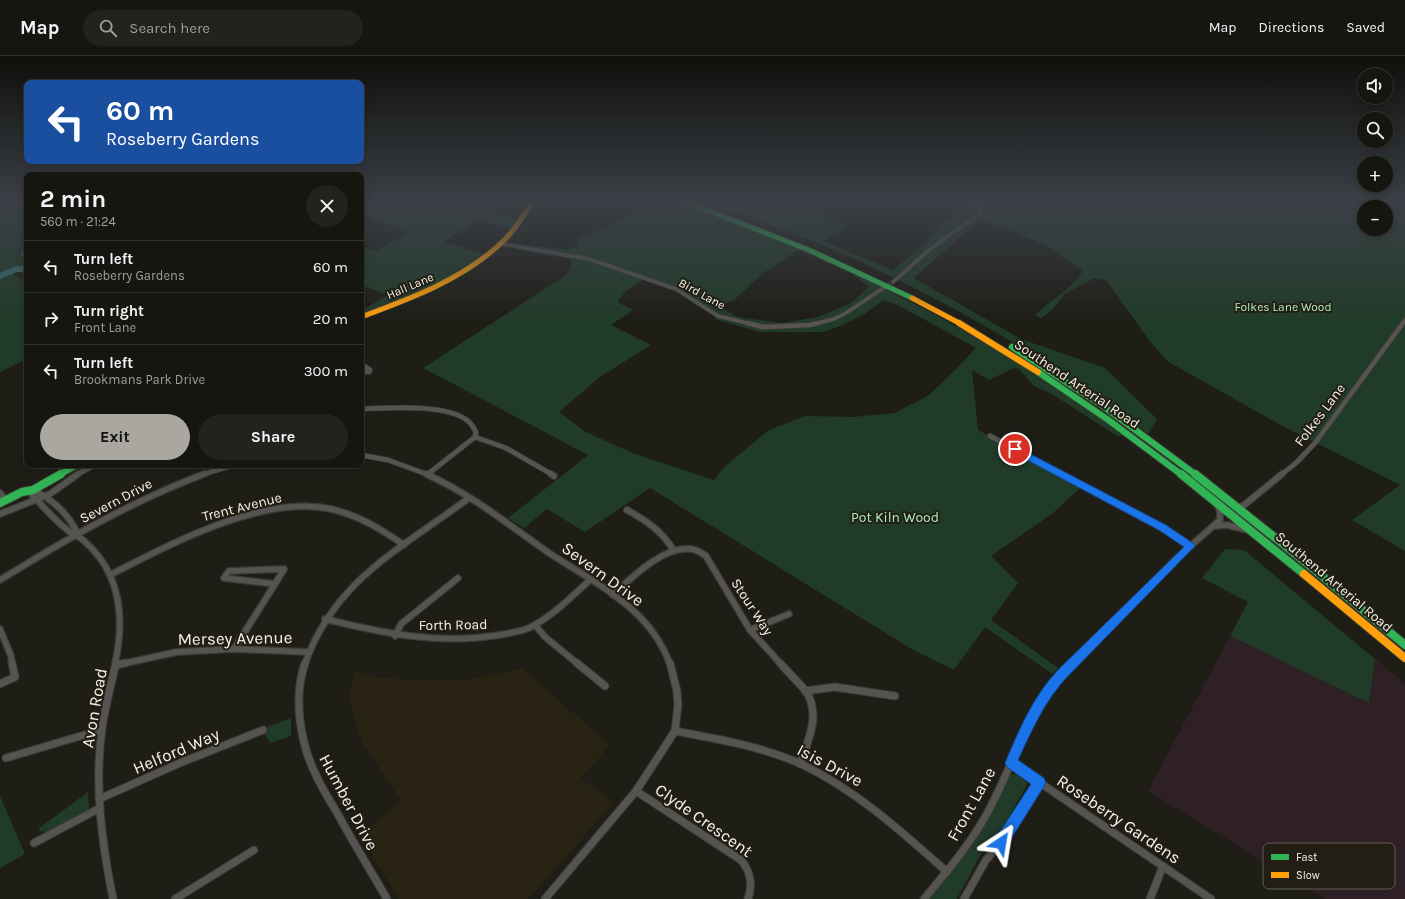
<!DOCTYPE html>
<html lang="en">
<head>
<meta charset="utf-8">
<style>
  :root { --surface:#161610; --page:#23231e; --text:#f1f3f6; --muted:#9e9f9f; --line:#353530; --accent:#aaa7a0 }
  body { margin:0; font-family:Karla,sans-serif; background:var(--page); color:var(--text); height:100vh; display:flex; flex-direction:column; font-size:15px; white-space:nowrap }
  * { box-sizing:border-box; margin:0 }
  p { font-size:13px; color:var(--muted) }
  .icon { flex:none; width:22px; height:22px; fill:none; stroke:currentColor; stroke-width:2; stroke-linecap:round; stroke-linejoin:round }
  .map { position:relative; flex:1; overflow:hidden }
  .details { position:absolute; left:24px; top:116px; width:340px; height:296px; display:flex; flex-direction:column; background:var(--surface); border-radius:8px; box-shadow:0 2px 10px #0003,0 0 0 1px var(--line) }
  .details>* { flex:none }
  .banner { position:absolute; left:24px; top:24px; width:340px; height:84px; border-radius:8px; box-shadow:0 2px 10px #0003,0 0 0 1px var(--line); background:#1a4fa0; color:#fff; overflow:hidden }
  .tools { position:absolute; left:1357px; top:12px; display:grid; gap:8px }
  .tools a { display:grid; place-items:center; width:36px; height:36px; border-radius:50%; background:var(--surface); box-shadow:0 2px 10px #0003,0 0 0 1px var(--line); font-size:20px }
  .pin { position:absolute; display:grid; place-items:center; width:34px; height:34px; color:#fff; margin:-17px; border:2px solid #fff; border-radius:50%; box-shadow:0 1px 4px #0007 }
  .me { position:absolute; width:44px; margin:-22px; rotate:33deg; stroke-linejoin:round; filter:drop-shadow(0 0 3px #0008) }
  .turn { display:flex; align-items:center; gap:14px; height:84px; padding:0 16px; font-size:18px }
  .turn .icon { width:52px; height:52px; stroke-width:2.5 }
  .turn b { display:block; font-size:28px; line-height:34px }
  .round { display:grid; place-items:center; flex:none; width:42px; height:42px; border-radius:21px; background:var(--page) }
  .overview { display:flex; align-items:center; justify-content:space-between; height:68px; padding:0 16px }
  h1 { font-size:24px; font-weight:700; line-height:30px }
  .button { display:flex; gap:8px; margin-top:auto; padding:8px 16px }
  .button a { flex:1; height:46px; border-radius:24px; background:var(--accent); color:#111; font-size:16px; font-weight:700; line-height:46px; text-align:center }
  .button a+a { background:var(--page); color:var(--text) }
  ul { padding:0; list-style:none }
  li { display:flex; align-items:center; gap:12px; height:52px; padding:0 16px; border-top:1px solid var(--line) }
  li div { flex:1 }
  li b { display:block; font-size:15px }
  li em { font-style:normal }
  header { display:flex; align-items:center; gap:24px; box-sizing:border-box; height:56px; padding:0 20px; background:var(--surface); border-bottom:1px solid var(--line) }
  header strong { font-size:19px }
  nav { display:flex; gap:22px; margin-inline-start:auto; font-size:14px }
  .search { width:280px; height:36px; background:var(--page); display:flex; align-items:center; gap:10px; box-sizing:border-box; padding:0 14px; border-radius:22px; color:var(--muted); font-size:15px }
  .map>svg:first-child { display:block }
  .built { fill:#282313 }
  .industrial { fill:#2e2025 }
  .green { fill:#213b29; fill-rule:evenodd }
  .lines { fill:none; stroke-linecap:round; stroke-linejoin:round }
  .river { fill:#376c6c; fill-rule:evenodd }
  .street-far3-casing { stroke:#3b3a35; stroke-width:5 }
  .street-far2-casing { stroke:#3b3a35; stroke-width:6 }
  .street-far1-casing { stroke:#3b3a35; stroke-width:8 }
  .street-casing { stroke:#3b3a35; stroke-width:9 }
  .fast-far2-casing { stroke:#3b3a35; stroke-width:6 }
  .fast-far1-casing { stroke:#3b3a35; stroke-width:8 }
  .fast-casing { stroke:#3b3a35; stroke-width:10 }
  .slow-far2-casing { stroke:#3b3a35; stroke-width:6 }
  .slow-far1-casing { stroke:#3b3a35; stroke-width:8 }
  .slow-casing { stroke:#3b3a35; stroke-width:10 }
  .street-far3 { stroke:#555450; stroke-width:3.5 }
  .street-far2 { stroke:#555450; stroke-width:4.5 }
  .street-far1 { stroke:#555450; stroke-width:5.5 }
  .street { stroke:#555450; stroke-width:7 }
  .fast-far2 { stroke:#30b455; stroke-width:5 }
  .fast-far1 { stroke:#30b455; stroke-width:6 }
  .fast { stroke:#30b455; stroke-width:8 }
  .slow-far2 { stroke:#ff9f0a; stroke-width:5 }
  .slow-far1 { stroke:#ff9f0a; stroke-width:6 }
  .slow { stroke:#ff9f0a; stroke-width:8 }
  .route { fill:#1a73e8; stroke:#114b97 }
  .labels { text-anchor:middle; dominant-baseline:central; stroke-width:4; stroke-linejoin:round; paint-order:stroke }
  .far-street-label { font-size:12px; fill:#f5f2eb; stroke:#221e13 }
  .far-park-label { font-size:12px; fill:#aceec1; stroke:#221e13 }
  .street-label { font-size:14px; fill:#f5f2eb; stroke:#221e13 }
  .park-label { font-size:14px; fill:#aceec1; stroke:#221e13 }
  .near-street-label { font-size:17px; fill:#f5f2eb; stroke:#221e13 }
  .key { fill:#221e13; stroke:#615e54; stroke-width:1 }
  .key-label { font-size:11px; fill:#f5f2eb }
</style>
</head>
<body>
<header>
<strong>Map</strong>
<div class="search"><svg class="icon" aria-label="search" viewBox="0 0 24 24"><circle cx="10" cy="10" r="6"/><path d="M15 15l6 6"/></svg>Search here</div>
<nav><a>Map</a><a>Directions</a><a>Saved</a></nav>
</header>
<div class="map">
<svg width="1405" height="843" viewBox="0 0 1405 843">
  <rect width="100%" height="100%" fill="#1e1d16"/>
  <polygon class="built" points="522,612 610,689 581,722 613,746 574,792 528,843 399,843 360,779 401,745 361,684 349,642 354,614 381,622 423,624 473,623"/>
  <polygon class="industrial" points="1230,580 1369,646 1375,603 1405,628 1405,843 1325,843 1148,735"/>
  <g class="green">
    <polygon points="0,147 27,147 27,212 13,218 27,226 27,303 0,316"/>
    <path d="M361,147H460L518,165L512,173L478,163L444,186L484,198C452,226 400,243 361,259V255L388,239L361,229V190L376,195L409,176L361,158Z"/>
    <path d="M649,147H682L787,187L848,214L936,259L982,285L1040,320L1124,377L1119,381L1050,337L1034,330L1019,313L1014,312L989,324L972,314L978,374L1082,430L1053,457L991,500L1018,527L991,564L1058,612L1052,618L985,571L954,614L915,595L650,432L585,476L547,453L524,472L508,462L588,399L423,312L563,221L568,216L572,206L568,202L545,199L508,191L528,190L568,193L578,190L577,182L602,174ZM798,194L852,218L869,231L851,247L818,261L782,267L737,261L719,250L734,244L762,218ZM644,223L674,234L717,260L714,263L760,276H823L843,269L865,258L883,244L898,249L976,292L953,316L928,340L894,357L853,361L805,360L769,374L724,411L714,424L635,398L586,376L559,356L600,321L651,289L611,269L633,254L617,246L625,236Z"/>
    <path d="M709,147H797L846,171L823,185L893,214L923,189L941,168L969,151L973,147H1405V495L1352,464L1400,429L1277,367L1167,305L1148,283L1106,224L1094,222L1065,238L1051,255L1041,262L1035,259C1051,244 1071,233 1083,215L1052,193L1012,174L979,164L914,222L1021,283L1105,312L1157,363L1148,378C1127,363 1105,347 1084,332C1021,289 952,250 884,217C828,189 768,168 709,147ZM1364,151H1386V173H1364Z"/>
    <polygon points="1225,493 1244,494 1375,603 1369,647 1230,580 1248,546 1202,522"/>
    <polygon points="291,662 291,680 270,687 264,677 268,674 267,671"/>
    <path d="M1011,718C1019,718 1025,721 1027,728L997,783L981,798L957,843H928L973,788L1009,720Z"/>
    <polygon points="88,736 89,754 47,776 40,775 38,773"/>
    <polygon points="0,740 25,798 0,812"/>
  </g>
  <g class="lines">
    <g class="river">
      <polygon points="27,191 27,204 24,203 21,198 24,192"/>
      <polygon points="16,210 27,210 27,216 17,216 0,223 0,217"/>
    </g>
    <defs>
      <g id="street-far3">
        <polyline points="502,188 589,203 676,233 718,260 751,268"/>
        <polyline points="893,226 929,194 981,157 980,153 969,147"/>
        <polyline points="814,268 834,263 846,257 888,229"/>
        <polyline points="1402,268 1405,264"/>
      </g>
      <g id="street-far2">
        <polyline points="747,267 763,271 810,269 818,267"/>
        <polyline points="361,308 370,314 369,316 361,315"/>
        <path d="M361,353C388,352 449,347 469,366C472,368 474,373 476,376L475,381L428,418"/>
        <polyline points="990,380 1063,419"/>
        <polyline points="475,381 506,392 553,419"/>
        <polyline points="361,399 388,404 429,419"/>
        <polyline points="76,419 95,409"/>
        <polyline points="201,419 234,409"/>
        <polyline points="1281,419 1296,407 1315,387 1403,267"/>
      </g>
      <g id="street-far1">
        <path d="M426,418C471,438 509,469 549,497C580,517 612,534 639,560C653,574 663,589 670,608"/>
        <polyline points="551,418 554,420"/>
        <polyline points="1061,418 1162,472 1190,490"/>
        <polyline points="0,437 6,444"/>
        <polyline points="1237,451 1243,450 1282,418"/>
        <path d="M627,454C647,465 662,475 674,495"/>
        <polyline points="0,458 50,438 78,418"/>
        <polyline points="1215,470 1227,469 1248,474"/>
        <path d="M78,479C70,459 52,443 33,434L32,439C44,451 56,466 70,476C74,479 78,480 83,484C121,516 125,562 115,608"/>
        <polygon points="284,513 275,528 224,522 229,515"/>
        <path d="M110,519C169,489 262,438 331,453C358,459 381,473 404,489"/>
        <path d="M0,524C65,484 132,445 204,418"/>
        <path d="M613,539C631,522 667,486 695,494C699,495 703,498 706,500L750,574L781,608"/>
        <path d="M325,563C382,577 439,589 499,579C509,577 521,576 531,571C553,560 572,540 590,524"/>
        <polyline points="535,569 545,581 578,608"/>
        <polyline points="0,573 11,600 12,608"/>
        <polyline points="750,574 789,558"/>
        <polyline points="395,580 401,568 458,522"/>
        <polyline points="234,593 275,528"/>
        <polyline points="121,608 177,596 234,593 307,596"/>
        <path d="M305,608C334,524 402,492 469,442"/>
        <polyline points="1072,608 1177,502 1220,464 1220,455 1217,448"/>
      </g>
      <g id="street">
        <path d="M305,607C293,642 300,687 316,719C323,735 333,749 341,764C356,791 372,817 387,843"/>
        <polyline points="577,607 605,630"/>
        <path d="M780,607C788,616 797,625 805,634C822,658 808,684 800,708"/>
        <polyline points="116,609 126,607"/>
        <polyline points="0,628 15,621 12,607"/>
        <polyline points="805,635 835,631 895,640"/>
        <path d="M675,675C717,683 761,690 801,708C856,734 902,776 947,816"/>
        <polyline points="6,702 101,674"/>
        <polyline points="1011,707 1211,843"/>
        <path d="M636,735L741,804C751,816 753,828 748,843"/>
        <polyline points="99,743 180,707 263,674"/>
        <polyline points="34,787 100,752"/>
        <path d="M113,843C102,788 94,729 102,673C105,651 111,629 116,607"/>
        <polyline points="175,843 254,794"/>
        <polyline points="545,843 636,735 675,675 678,649 677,635 670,607"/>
        <path d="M924,843C948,814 973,785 990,752C1012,710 1026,664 1054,626C1059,619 1067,613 1073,607"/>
        <polyline points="964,843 986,804 1001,787 1040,727"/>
        <polyline points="1150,843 1163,810"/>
      </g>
      <polyline id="fast-far2" points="689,147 809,194 912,242"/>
      <g id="fast-far1">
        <polyline points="1012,291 1103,350 1196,419"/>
        <polyline points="1038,316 1107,363 1182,419"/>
        <polyline points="59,419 77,409"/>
      </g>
      <g id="fast">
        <polyline points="1181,418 1304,518"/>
        <polyline points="1195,418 1298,500 1405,589"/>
        <polyline points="0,447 22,436 33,434 61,418"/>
      </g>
      <g id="slow-far2">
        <polyline points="912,242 961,268"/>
        <path d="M361,261C409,243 459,225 498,190C512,178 522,162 532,147"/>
      </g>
      <polyline id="slow-far1" points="959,267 1038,316"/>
      <polyline id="slow" points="1304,518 1405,602"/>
    </defs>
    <use href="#street-far3" class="street-far3-casing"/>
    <use href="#street-far2" class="street-far2-casing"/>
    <use href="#street-far1" class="street-far1-casing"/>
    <use href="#street" class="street-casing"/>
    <use href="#fast-far2" class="fast-far2-casing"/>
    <use href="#fast-far1" class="fast-far1-casing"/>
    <use href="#fast" class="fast-casing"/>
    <use href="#slow-far2" class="slow-far2-casing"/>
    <use href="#slow-far1" class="slow-far1-casing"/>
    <use href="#slow" class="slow-casing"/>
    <use href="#street-far3" class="street-far3"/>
    <use href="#street-far2" class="street-far2"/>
    <use href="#street-far1" class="street-far1"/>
    <use href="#street" class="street"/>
    <use href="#fast-far2" class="fast-far2"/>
    <use href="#fast-far1" class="fast-far1"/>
    <use href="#fast" class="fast"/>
    <use href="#slow-far2" class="slow-far2"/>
    <use href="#slow-far1" class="slow-far1"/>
    <use href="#slow" class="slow"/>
  </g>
  <linearGradient id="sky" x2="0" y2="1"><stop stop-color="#10100c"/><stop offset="0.55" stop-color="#3b4047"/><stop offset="1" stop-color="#3b4047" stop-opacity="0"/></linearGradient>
  <rect width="1405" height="265" fill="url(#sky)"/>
  <path class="route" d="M1015,390L1166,469L1194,488L1195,490L1068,620C1045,644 1032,674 1018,704L1044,722L1046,727L1006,791L1001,793L996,791L994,787L996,782L1031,728L1007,711L1005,707C1019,674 1034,638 1060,612L1184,491L1159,474L1012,396L1011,393L1012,391Z"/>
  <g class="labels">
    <g class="far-street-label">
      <text transform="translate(410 230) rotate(-23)">Hall Lane</text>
      <text transform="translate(702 238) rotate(29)">Bird Lane</text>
    </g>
    <g class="far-park-label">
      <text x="1283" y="251">Folkes Lane Wood</text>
    </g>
    <g class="street-label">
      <text transform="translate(1077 328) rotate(34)">Southend Arterial Road</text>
      <text transform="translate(1320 359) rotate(-53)">Folkes Lane</text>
      <text transform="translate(116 445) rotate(-28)">Severn Drive</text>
      <text transform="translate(242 451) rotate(-14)">Trent Avenue</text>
      <text transform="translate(1334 526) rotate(40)">Southend Arterial Road</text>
      <text transform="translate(752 551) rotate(57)">Stour Way</text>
      <text transform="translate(453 569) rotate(-1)">Forth Road</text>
    </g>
    <g class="park-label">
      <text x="895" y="461">Pot Kiln Wood</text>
    </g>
    <g class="near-street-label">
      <text transform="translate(603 518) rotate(36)">Severn Drive</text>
      <text transform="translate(235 582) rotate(-1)">Mersey Avenue</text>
      <text transform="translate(94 652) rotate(-80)">Avon Road</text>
      <text transform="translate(176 695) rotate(-23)">Helford Way</text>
      <text transform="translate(830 709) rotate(28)">Isis Drive</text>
      <text transform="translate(349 746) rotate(62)">Humber Drive</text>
      <text transform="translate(971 748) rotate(-61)">Front Lane</text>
      <text transform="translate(1119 763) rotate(34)">Roseberry Gardens</text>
      <text transform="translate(704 764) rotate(35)">Clyde Crescent</text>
    </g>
  </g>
  <rect x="1263" y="787" width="132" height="46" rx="6" class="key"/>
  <rect x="1271" y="798" width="18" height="6" fill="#30b455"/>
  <rect x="1271" y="816" width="18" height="6" fill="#ff9f0a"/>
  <g class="key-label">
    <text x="1296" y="805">Fast</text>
    <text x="1296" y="823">Slow</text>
  </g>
</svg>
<div class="tools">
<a><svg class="icon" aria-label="sound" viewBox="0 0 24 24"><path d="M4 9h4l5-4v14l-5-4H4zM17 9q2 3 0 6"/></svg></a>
<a><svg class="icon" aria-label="search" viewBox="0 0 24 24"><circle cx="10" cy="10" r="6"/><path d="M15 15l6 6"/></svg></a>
<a>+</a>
<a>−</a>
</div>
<div class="pin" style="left:1015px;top:393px;background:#d93025"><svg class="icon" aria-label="arrive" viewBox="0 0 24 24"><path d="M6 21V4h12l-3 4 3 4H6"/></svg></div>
<svg class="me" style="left:1001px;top:787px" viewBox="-20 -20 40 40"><path d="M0-17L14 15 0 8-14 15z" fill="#1a73e8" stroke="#fff" stroke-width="4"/></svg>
<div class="banner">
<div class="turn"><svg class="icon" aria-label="left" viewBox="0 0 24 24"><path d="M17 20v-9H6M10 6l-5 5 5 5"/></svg><div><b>60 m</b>Roseberry Gardens</div></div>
</div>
<section class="details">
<div class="overview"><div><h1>2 min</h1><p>560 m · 21:24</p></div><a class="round"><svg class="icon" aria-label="close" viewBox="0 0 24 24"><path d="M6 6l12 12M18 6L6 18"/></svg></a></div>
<ul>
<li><svg class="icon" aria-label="left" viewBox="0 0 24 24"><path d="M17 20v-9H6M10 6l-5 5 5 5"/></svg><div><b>Turn left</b><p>Roseberry Gardens</p></div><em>60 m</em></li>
<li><svg class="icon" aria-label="right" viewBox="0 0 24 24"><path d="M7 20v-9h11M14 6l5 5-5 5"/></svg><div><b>Turn right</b><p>Front Lane</p></div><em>20 m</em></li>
<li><svg class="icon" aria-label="left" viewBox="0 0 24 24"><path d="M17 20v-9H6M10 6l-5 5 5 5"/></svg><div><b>Turn left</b><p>Brookmans Park Drive</p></div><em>300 m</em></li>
</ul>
<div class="button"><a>Exit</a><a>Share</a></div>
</section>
</div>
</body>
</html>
